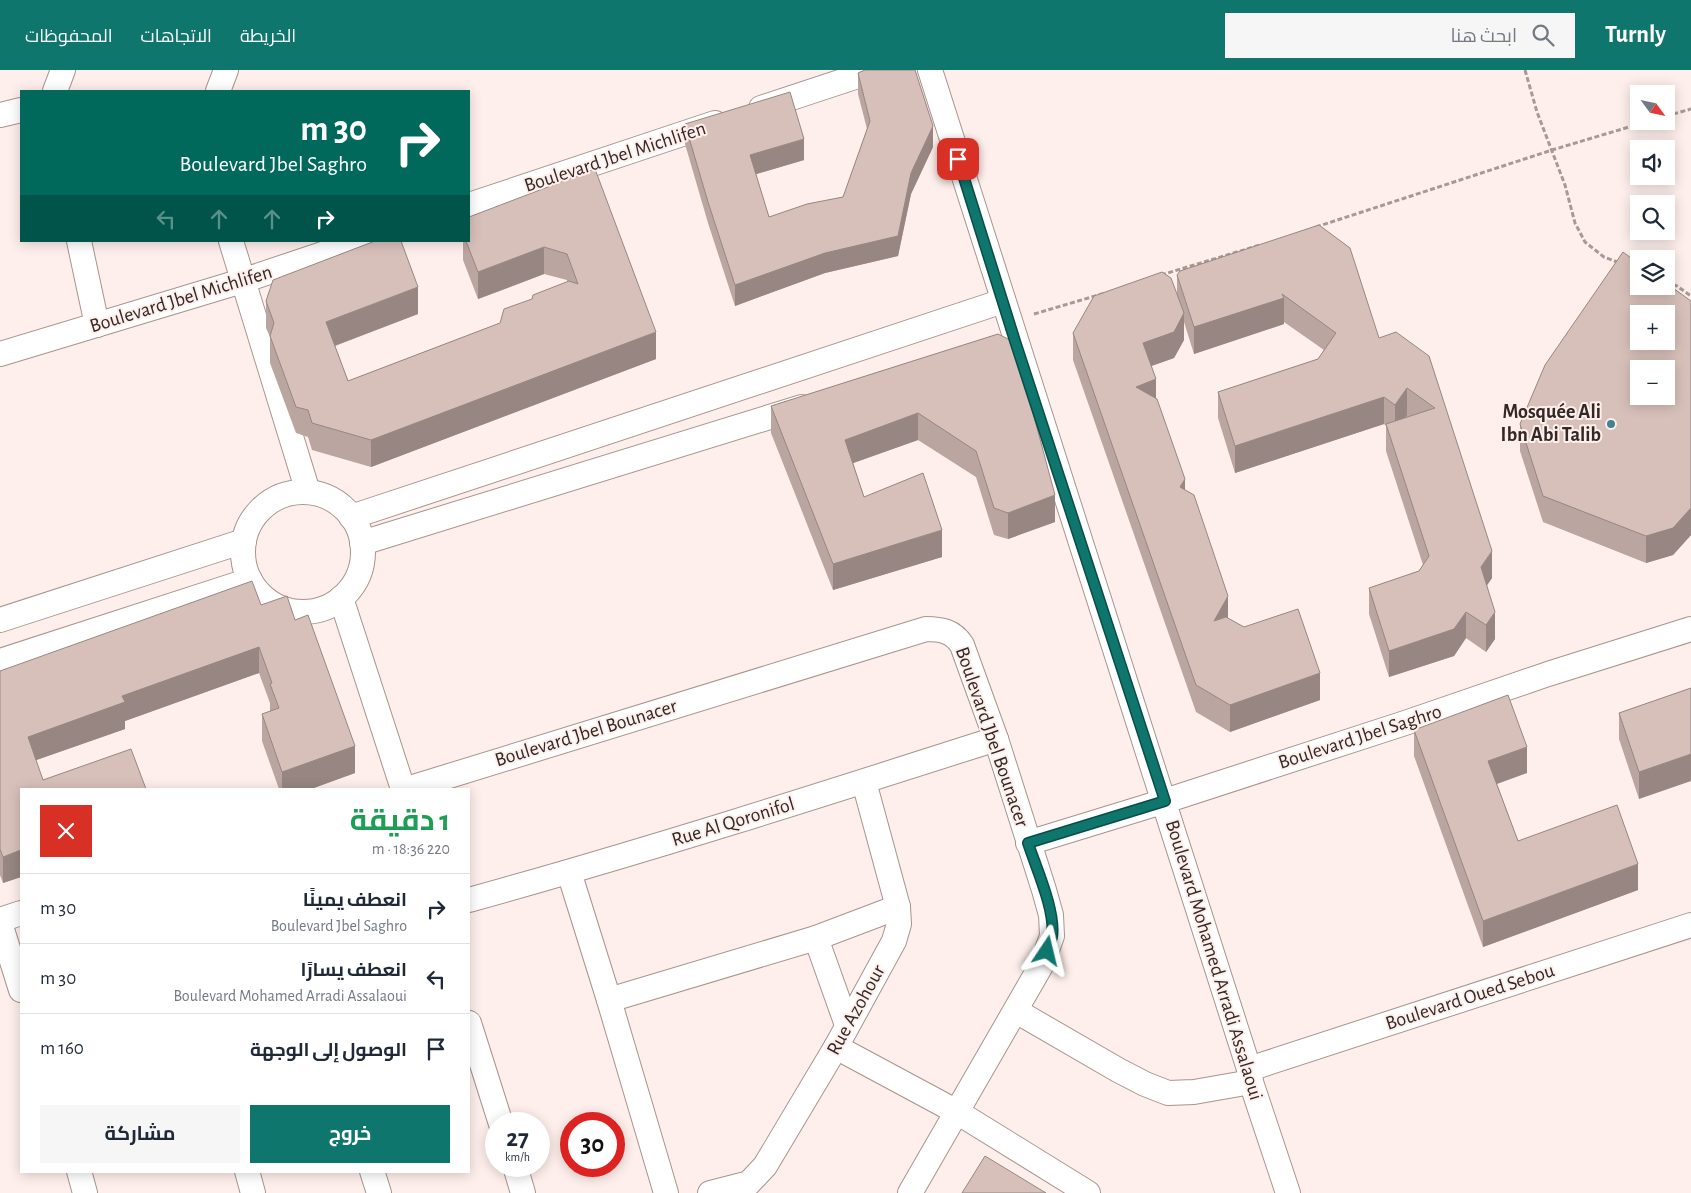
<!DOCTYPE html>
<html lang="ar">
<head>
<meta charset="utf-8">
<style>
  :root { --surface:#fff; --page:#f6f6f7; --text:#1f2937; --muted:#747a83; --line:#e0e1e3; --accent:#0f766e }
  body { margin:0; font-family:"Alegreya Sans",Cairo,sans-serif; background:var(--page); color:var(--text); direction:rtl; height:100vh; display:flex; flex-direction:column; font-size:19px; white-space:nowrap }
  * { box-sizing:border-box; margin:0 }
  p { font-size:16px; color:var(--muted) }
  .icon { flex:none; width:28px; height:28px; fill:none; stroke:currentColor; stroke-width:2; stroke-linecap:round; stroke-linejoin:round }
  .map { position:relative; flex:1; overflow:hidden; direction:ltr }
  .details { position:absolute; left:20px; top:718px; width:450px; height:385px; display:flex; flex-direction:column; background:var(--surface); border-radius:0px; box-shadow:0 2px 12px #0003; direction:rtl }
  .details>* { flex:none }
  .hud { position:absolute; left:20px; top:20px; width:450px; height:152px; border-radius:0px; box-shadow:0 2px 12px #0003; direction:rtl; background:#00695c; color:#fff; overflow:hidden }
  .needle { width:32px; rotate:123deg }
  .buttons { position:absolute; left:1630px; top:15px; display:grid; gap:10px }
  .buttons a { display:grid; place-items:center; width:45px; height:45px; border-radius:0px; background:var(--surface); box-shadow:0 2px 12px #0003; font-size:25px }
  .speed { position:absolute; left:485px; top:1042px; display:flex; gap:10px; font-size:25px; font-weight:700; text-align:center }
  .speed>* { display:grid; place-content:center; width:65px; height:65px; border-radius:50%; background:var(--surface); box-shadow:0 2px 12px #0003; line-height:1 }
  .speed small { font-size:12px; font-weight:400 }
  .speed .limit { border:8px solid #d22; background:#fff; color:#111 }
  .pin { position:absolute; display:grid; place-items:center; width:42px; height:42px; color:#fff; margin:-21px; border-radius:10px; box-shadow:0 2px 8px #0006 }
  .me { position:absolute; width:55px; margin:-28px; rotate:10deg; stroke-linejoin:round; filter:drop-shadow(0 0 4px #0008) }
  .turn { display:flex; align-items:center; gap:18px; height:105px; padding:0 20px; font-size:22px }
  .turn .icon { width:65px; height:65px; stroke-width:2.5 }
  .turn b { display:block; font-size:35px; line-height:42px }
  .lanes { display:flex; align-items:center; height:48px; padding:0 20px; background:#0003; justify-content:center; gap:25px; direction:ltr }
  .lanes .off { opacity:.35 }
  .round { display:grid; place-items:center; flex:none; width:52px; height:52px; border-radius:0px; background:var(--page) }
  .headline { display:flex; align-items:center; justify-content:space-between; height:85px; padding:0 20px }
  h1 { font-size:30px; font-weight:700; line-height:38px; color:#1e9e55 }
  .primary-button { display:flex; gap:10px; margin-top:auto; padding:10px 20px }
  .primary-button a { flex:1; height:58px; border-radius:0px; background:var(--accent); color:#fff; font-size:20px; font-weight:700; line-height:58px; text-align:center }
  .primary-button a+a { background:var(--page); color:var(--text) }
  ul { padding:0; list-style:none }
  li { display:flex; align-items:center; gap:15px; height:70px; padding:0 20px; border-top:1px solid var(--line) }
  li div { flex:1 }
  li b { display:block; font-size:19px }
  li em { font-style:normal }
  header { display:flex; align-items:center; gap:30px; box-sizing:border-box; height:70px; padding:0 25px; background:var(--accent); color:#fff }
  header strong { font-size:24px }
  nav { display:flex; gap:28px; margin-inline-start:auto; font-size:18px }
  .search { width:350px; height:45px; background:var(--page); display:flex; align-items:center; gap:12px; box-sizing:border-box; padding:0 18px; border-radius:0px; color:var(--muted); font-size:19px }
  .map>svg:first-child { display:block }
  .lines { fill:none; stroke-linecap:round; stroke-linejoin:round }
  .street-casing { stroke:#a9938d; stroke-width:26 }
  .path { stroke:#a69a97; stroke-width:3; stroke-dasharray:5 2.5; stroke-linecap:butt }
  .street { stroke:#fff; stroke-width:24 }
  .wall { fill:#baa5a0 }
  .shaded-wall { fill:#978682 }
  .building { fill:#d8c0ba; stroke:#978682; fill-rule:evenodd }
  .route-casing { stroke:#0a4d48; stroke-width:12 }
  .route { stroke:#0f766e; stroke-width:9 }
  .poi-dot { fill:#408393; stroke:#feefec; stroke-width:2 }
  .labels { text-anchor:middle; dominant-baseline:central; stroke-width:4; stroke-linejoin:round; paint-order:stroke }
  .street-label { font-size:20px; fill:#322927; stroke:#feefec }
  .poi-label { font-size:20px; font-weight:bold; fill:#322927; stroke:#feefec; text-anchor:end }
</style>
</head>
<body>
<header>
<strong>Turnly</strong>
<div class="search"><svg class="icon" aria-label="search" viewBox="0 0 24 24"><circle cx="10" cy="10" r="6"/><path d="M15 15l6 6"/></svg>ابحث هنا</div>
<nav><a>الخريطة</a><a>الاتجاهات</a><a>المحفوظات</a></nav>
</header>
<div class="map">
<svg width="1691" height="1123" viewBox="0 0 1691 1123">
  <rect width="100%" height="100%" fill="#feefec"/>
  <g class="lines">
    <defs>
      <g id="street">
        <path d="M930,0C1036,333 1145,665 1249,999L1251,1012L1288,1123"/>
        <polyline points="55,21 63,0"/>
        <polyline points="218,21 226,0"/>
        <polyline points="761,38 876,0"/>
        <polyline points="0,45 21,40"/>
        <polyline points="469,135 715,53"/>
        <polyline points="79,171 97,255"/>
        <polyline points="231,171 308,422"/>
        <polyline points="0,284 242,211 361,171"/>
        <circle cx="303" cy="482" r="60"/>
        <polyline points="351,447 1003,231"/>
        <polyline points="362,473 802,337"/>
        <polyline points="341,528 403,719"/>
        <polyline points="0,550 244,471"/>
        <polyline points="0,591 250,510"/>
        <path d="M407,719L926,559C941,559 953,561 962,575L996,669L1044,820L1051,845L1052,866L1042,894L910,1123"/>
        <polyline points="1028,773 1165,731 1405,653 1548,604 1691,559"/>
        <polyline points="569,802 609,930 666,1123"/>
        <path d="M469,830C646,781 821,725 996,669"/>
        <polyline points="0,850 21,843"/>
        <polyline points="0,853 21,920"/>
        <polyline points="816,868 847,955"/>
        <polyline points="609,930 816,868 898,837"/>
        <polyline points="1016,941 1118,1000 1145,1014 1168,1023 1194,1022 1251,1012"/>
        <polyline points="469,953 501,1054"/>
        <polyline points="836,977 957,1042 1088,1123"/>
        <polyline points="1249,999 1691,855"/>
        <polyline points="515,1096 523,1123"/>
        <polyline points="79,1101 85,1123"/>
        <polyline points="247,1101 253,1123"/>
        <polyline points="372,1101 379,1123"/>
        <polyline points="710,1123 749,1113 765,1096 836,977 894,871 899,854 898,837 864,712"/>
      </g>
    </defs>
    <use href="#street" class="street-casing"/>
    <g class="path">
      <polyline points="1525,0 1537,42 1565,115 1575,153 1585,172 1604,187 1620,193"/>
      <polyline points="1666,46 1691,39"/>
      <polyline points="1316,157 1552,80 1649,51"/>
      <polyline points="1161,205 1260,175"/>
      <polyline points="1666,212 1677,216 1691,226"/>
      <polyline points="1034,244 1105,223"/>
    </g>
    <use href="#street" class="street"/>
  </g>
  <g class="wall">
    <polygon points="858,3 933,77 911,124 898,186 825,203 735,236 708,153 685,74 685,54 804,90 756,104 769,147 843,127 867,59 858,24"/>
    <polygon points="595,99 656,289 371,397 312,380 308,367 296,363 270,293 270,267 266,258 266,231 418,244 335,276 348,311 500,253 532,229 567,212 567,210 544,204 478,229 463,190 463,171 469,171"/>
    <polygon points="1319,155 1379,268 1429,286 1492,508 1487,515 1495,569 1486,582 1466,568 1454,586 1389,607 1369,544 1369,518 1419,501 1423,495 1386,381 1386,356 1384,354 1235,403 1218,348 1218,322 1318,289 1324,280 1284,252 1284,254 1194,284 1184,252 1184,270 1174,288 1151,296 1156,328 1185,420 1228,548 1320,630 1230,662 1196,642 1073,290 1073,263 1177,225 1177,205"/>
    <polygon points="1691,231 1691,465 1673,485 1646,493 1543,452 1520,381 1520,354"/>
    <polygon points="998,264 1055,452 1008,469 994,465 976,407 918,370 853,393 864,427 942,487 833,520 771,363 771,336"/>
    <polygon points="261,535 295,550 355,703 311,719 279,719 262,671 262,644 270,641 270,633 259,603 125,651 125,659 36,690 21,719 21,807 3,813 0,805 0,601"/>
    <polygon points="1691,618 1639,729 1619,669 1619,643"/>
    <polygon points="1414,660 1527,703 1497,714 1518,771 1638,820 1483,877 1414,686"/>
  </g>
  <g class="shaded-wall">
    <polygon points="933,56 933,77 911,124 898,186 825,203 735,236 735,215"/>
    <polygon points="804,69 804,90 750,106 750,85"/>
    <polygon points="544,177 544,204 478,229 478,202"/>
    <polygon points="418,217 418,244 326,279 326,252"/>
    <polygon points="1284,228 1284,254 1194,284 1194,257"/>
    <polygon points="1184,243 1184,270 1174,288 1143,299 1143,273"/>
    <polygon points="656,262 656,289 371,397 371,370"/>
    <polygon points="1156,309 1156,336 1136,317"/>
    <polygon points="1407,318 1407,345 1395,362 1395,335"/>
    <polygon points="1384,327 1384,354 1235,403 1235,376"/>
    <polygon points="918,343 918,370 845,396 845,370"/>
    <polygon points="1185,409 1185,435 1180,417"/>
    <polygon points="1055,425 1055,452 1008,469 1008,443"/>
    <polygon points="1691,438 1691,465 1673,485 1646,493 1646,466"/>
    <polygon points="942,460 942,487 833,520 833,494"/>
    <polygon points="1492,481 1492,508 1481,524 1481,497"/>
    <polygon points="1228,526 1228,553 1214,551"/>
    <polygon points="1466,542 1466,568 1454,586 1389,607 1389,581"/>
    <polygon points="1495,542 1495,569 1486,582 1486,555"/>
    <polygon points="259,577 259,603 125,651 125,659 28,693 28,667 122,626"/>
    <polygon points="1320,603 1320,630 1230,662 1230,635"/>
    <polygon points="355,676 355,703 311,719 282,719 282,702"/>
    <polygon points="1527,677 1527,703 1488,717 1488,691"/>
    <polygon points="1691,684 1691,711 1639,729 1639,702"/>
    <polygon points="21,780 21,807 3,813 3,787"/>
    <polygon points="1638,794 1638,820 1483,877 1483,851"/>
  </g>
  <g class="building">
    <polygon points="865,0 915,0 933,56 911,103 898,166 825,183 735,215 708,132 685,54 790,22 804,69 750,85 769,147 807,134 843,127 870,51 858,3"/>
    <polygon points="595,99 656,262 371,370 312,353 308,340 296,337 270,266 274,253 266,231 273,210 375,171 401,171 418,217 326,252 348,311 500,253 504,239 532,229 533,225 569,211 578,214 567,184 544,177 478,202 466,171 469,171 469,147"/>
    <polygon points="1319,155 1350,178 1379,268 1396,262 1429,286 1492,481 1481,497 1495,542 1486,555 1466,542 1454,559 1389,581 1369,518 1419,501 1429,486 1386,354 1435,338 1407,318 1395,335 1384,327 1235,376 1218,322 1318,289 1336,263 1282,224 1284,228 1194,257 1177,205 1180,201"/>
    <path d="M1623,182L1639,194V216H1666V213L1691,231V438L1673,458L1646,466L1543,426L1520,354L1545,295ZM1639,244H1666V271H1639ZM1639,299H1666V326H1639Z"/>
    <polygon points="1162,202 1171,208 1184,243 1174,262 1143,273 1156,309 1136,317 1157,329 1185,409 1180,417 1194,425 1228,526 1214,551 1226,547 1244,557 1298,539 1320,603 1230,635 1196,615 1073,263 1094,226"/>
    <polygon points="998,264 1014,272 1055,425 1008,443 994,438 976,381 918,343 845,370 864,427 923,403 942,460 833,494 771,336"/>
    <polygon points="252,511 261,535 287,526 295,550 308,545 355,676 282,702 262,644 279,638 270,614 272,613 259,577 122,626 125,632 28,667 43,710 131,679 146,719 21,719 21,780 3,787 0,779 0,601"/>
    <polygon points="1691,618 1691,684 1639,702 1619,643"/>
    <polygon points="1508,625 1527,677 1488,691 1518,771 1617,735 1638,794 1483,851 1414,660"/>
    <polygon points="985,1086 1046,1123 962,1123"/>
  </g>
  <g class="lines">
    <defs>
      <path id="route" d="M958,89L1015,271L1165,731L1028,773C1036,798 1056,841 1052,867C1051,871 1049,877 1047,881"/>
    </defs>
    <use href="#route" class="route-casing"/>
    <use href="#route" class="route"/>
  </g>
  <circle class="poi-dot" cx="1611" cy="354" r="5"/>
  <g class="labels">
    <g class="street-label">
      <text transform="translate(615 87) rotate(-18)">Boulevard Jbel Michlifen</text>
      <text transform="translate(181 229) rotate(-17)">Boulevard Jbel Michlifen</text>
      <text transform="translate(586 663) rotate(-17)">Boulevard Jbel Bounacer</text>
      <text transform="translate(992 667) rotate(71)">Boulevard Jbel Bounacer</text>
      <text transform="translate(1360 667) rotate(-18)">Boulevard Jbel Saghro</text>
      <text transform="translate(733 752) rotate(-17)">Rue Al Qoronifol</text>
      <text transform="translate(1214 890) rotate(73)">Boulevard Mohamed Arradi Assalaoui</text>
      <text transform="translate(1470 927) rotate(-18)">Boulevard Oued Sebou</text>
      <text transform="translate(856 940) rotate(-61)">Rue Azohour</text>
    </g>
    <g class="poi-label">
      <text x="1601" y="342">Mosquée Ali<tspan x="1601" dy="23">Ibn Abi Talib</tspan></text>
    </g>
  </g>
</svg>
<div class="buttons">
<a><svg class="needle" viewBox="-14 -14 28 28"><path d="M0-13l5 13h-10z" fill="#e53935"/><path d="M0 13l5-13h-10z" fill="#747a83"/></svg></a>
<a><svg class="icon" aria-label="sound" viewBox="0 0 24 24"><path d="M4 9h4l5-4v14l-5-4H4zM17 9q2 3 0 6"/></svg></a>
<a><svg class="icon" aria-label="search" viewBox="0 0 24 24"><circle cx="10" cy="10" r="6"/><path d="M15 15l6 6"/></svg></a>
<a><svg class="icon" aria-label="layers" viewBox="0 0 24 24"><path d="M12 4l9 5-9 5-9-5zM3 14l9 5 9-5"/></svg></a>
<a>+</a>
<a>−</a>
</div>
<div class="speed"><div>27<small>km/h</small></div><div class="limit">30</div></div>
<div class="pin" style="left:958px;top:89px;background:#d93025"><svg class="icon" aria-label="arrive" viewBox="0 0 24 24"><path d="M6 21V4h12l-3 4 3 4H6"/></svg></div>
<svg class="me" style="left:1047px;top:881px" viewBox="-20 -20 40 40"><path d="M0-17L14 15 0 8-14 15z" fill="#0f766e" stroke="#fff" stroke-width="4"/></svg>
<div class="hud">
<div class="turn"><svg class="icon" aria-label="right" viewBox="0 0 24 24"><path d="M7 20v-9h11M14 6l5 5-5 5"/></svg><div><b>30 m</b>Boulevard Jbel Saghro</div></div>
<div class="lanes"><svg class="icon off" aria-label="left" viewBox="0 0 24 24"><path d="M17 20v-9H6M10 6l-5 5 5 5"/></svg><svg class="icon off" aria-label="ahead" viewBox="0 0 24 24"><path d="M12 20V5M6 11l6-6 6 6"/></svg><svg class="icon off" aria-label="ahead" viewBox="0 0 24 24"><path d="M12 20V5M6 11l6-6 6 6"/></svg><svg class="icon" aria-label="right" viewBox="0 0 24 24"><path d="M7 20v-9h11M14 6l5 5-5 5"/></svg></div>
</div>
<section class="details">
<div class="headline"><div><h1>1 دقيقة</h1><p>220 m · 18:36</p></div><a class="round" style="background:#d93025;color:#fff"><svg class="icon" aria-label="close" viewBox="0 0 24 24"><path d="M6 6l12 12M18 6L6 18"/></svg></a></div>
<ul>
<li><svg class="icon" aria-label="right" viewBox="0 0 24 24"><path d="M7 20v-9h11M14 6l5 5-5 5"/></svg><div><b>انعطف يمينًا</b><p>Boulevard Jbel Saghro</p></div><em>30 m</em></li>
<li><svg class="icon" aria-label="left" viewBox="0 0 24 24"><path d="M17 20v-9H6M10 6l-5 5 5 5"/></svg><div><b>انعطف يسارًا</b><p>Boulevard Mohamed Arradi Assalaoui</p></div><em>30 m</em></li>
<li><svg class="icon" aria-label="arrive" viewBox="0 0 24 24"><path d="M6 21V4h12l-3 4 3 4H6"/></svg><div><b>الوصول إلى الوجهة</b></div><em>160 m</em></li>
</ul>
<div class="primary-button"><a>خروج</a><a>مشاركة</a></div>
</section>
</div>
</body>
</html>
